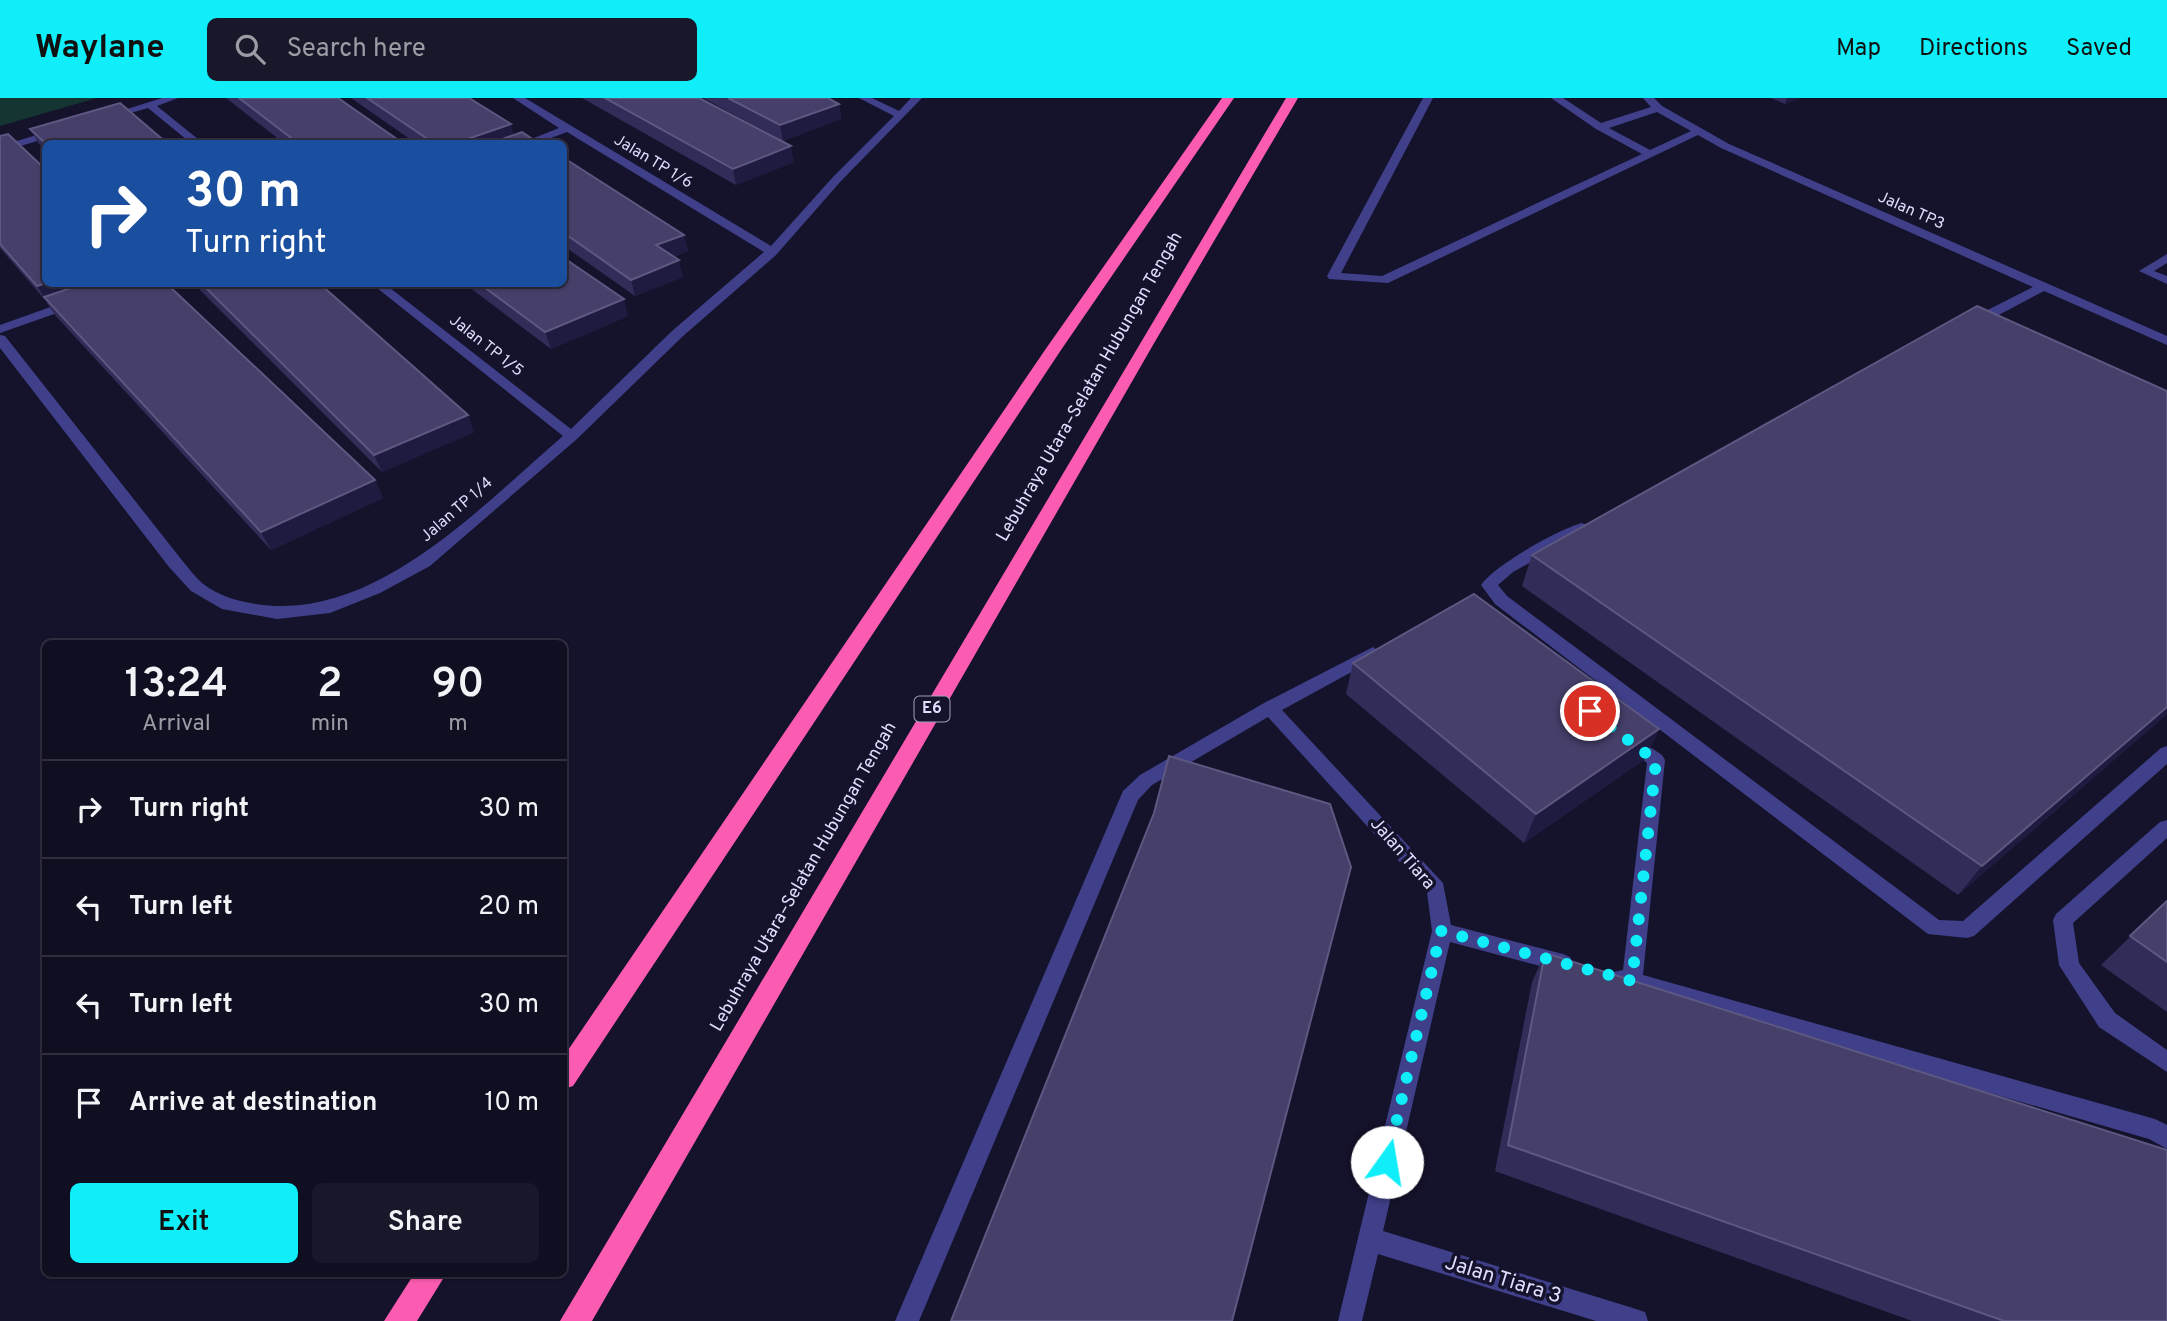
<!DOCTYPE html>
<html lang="en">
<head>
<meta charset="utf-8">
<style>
  :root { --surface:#100e21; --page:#19172a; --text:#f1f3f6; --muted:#9c9ca5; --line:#302e3f; --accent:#0feef9 }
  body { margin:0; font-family:Overpass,sans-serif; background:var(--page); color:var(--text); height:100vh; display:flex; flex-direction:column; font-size:26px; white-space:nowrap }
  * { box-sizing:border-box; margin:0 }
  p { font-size:23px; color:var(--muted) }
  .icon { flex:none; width:38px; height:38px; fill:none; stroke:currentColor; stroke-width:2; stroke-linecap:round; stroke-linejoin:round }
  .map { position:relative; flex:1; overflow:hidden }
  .sheet { position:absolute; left:42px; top:542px; width:525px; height:637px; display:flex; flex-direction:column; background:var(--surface); border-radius:10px; box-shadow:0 2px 5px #0004,0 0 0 2px var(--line) }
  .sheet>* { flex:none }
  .hud { position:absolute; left:42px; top:42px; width:525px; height:147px; border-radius:10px; box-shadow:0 2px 5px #0004,0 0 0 2px var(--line); background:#1a4fa0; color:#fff; overflow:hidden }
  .pin { position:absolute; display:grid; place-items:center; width:60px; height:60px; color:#fff; margin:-30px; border:4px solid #fff; border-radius:50%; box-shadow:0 2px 7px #0007 }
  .me { position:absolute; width:77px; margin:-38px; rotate:13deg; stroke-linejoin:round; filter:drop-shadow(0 0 5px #0008) }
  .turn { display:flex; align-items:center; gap:24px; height:147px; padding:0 28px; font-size:32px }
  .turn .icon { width:91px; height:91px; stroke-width:2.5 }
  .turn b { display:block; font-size:49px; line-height:60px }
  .eta { display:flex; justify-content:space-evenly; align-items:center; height:119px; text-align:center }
  .eta b { font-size:42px; font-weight:600; line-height:49px }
  .button { display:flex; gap:14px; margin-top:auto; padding:14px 28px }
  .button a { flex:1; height:80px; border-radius:10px; background:var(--accent); color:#111; font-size:28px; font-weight:600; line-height:80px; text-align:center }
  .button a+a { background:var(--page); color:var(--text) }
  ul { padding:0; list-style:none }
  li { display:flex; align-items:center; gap:21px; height:98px; padding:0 28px; border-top:2px solid var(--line) }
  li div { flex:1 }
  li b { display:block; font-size:26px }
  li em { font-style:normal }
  header { display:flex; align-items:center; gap:42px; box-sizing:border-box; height:98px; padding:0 35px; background:var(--accent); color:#111 }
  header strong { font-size:33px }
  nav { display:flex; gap:38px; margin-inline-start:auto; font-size:24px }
  .search { width:490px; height:63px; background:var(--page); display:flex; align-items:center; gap:18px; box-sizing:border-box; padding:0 24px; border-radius:10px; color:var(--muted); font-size:26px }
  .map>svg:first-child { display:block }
  .green { fill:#153533 }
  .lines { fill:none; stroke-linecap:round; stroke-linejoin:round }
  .minor { fill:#3f4089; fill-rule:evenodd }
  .highway { fill:#fb5cb1; fill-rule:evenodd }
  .wall { fill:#322c58 }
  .shaded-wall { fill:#1f1a3f }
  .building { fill:#453f6a; stroke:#5d5881; stroke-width:2 }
  .route { stroke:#0feef9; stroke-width:12; stroke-dasharray:0 21.6 }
  .labels { text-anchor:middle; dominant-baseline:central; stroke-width:7; stroke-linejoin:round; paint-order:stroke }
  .far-street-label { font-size:16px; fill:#dfdefe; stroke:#15122c }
  .shield { fill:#15122c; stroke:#a2a1bf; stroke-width:2 }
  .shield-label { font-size:16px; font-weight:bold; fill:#dfdefe }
  .street-label { font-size:18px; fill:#dfdefe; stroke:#15122c }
  .near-street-label { font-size:21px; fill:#dfdefe; stroke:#15122c }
</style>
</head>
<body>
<header>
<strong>Waylane</strong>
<div class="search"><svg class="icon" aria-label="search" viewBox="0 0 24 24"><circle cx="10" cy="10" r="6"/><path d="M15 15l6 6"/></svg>Search here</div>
<nav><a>Map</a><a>Directions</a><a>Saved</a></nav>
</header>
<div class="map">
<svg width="2167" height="1223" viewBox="0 0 2167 1223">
  <rect width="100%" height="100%" fill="#15122c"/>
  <polygon class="green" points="0,0 97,0 0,28"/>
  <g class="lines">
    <g class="minor">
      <polygon points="162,0 178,0 157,8 204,46 192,46 148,10 107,22 102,19"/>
      <path d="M513,0H525L771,148L833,79L894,18L859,0H872L899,13L911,0H922L841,83L776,157L682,239L577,341L430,468L380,495L330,515L277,521L222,511L191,493L169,469L0,250V237L5,238L181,461C188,469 194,478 202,485C218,498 237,503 256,506C374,525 481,408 563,338L372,186H385L571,331L672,233L764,154L567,34L535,46H519L559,30Z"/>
      <path d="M1423,0H1433L1341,175L1382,178L1642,56L1596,31L1551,0H1563L1601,25L1651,9L1643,0H1654L1662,8L1729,46L2167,238V247L2044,193L1978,228H1968V222L2033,189L1721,50L1698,37L1388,185L1329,181L1327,178ZM1657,14L1691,33L1650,52L1609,30Z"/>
      <polygon points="57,31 62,34 61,36 0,54 0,48"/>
      <polygon points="2167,156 2167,165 2154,173 2167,178 2167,186 2139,173"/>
      <polygon points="73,201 79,205 77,208 0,235 0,227"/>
      <path d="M1582,425L1587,427L1590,430L1587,433L1513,474L1498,487L1507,498L1939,822L1963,823L2161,650L2167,648V666L1974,838L1967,840L1928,836L1495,506L1481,487C1495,467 1557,432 1582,425Z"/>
      <polygon points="1373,549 1381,555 1379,559 1282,612 1443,785 1451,827 1563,856 1570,859 1573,865 1570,871 1563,874 1450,844 1383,1133 1636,1211 1645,1214 1648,1223 1596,1223 1378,1156 1362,1223 1338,1223 1432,833 1427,794 1268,619 1152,687 1138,702 919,1223 895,1223 1123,693 1140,677 1264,605"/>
      <polygon points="1629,635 1662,657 1665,662 1643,877 2155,1021 2167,1027 2167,1051 2149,1041 1614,886 1611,880 1614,874 1623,872 1647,665 1620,642 1623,637"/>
      <polygon points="2167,722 2167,740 2073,825 2079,865 2115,915 2167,952 2167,974 2099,929 2059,867 2053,822 2056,816 2160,724"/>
    </g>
    <g class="highway">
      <polygon points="1222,0 1234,0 1061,252 573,988 564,991 564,958 1045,252"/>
      <polygon points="1286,0 1298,0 1153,247 592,1223 560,1223"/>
      <polygon points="414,1176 446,1176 417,1223 384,1223"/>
    </g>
  </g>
  <g class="wall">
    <polygon points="226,0 338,0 404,46 285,46"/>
    <polygon points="351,0 469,0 514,37 540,46 417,46"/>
    <polygon points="582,0 699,0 794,64 736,87"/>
    <polygon points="703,0 828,0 839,6 841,21 783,43"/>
    <polygon points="1771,0 1799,0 1785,6"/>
    <polygon points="30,31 46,46 46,53 39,46"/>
    <polygon points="0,38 46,186 375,382 383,400 271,452 54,216 46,203 0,150"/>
    <polygon points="564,60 684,137 688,153 673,159 683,179 635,198 564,148"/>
    <polygon points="194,186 320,186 474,334 382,374"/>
    <polygon points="465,186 564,186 628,218 551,251"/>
    <polygon points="2167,293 2167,616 1958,797 1522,488 1532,457"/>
    <polygon points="1353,565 1659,631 1645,661 1524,745 1346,596"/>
    <polygon points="2167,803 2167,914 2101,867"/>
    <polygon points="1545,855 2167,1223 1912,1223 1495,1073 1532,884"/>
  </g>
  <g class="shaded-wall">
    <polygon points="1787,0 1799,0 1785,6"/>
    <polygon points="839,6 841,21 783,43 780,27"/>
    <polygon points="511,26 515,41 504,46 453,46"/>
    <polygon points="791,48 794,64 736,87 733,71"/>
    <polygon points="684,137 688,153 660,164 656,147"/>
    <polygon points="679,162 683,179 635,198 631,182"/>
    <polygon points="46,185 103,186 45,201 37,188"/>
    <polygon points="624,201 628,218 551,251 545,234"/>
    <polygon points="468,317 474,334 382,374 374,357"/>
    <polygon points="375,382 383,400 271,452 261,434"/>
    <polygon points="2167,609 2167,616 1958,797 1982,768"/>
    <polygon points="1659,631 1645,661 1524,745 1536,716"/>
    <polygon points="1351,769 1233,1223 1232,1223"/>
  </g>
  <g class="building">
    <polygon points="239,0 338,0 404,46 299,46"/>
    <polygon points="367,0 469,0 511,26 453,46 435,46"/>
    <polygon points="605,0 699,0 791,48 733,71"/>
    <polygon points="728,0 828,0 839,6 780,27"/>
    <polygon points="120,5 168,46 46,46 30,31"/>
    <polygon points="522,34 540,46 488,46"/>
    <polygon points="8,36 46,72 46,185 37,188 0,146 0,38"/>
    <polygon points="564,60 684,137 656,147 679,162 631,182 564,135"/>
    <polygon points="564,160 624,201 545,234 480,186 564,186"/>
    <polygon points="83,186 167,186 375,382 261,434 44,199"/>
    <polygon points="202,186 320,186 468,317 374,357"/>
    <polygon points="1977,208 2167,293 2167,609 1982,768 1532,457"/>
    <polygon points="1474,496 1659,631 1536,716 1353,565"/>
    <polygon points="1169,658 1330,706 1351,769 1232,1223 951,1223 1154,715"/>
    <polygon points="2167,803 2167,864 2130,838"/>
    <polygon points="1545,855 2167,1052 2167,1223 2004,1223 1508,1047"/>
  </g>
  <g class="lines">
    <polyline class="route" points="1387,1064 1441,833 1632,883 1656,663 1590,613"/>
  </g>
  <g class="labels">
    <g class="far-street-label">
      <text transform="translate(653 64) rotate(31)">Jalan TP 1/6</text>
      <text transform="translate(1911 113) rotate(24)">Jalan TP3</text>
      <text transform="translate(486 248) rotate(38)">Jalan TP 1/5</text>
      <text transform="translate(457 412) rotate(-41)">Jalan TP 1/4</text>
    </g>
    <rect class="shield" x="914.5" y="598.5" width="35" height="25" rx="5"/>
    <g class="shield-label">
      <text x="932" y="611">E6</text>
    </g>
    <g class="street-label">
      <text transform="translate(1090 289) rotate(-60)">Lebuhraya Utara–Selatan Hubungan Tengah</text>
      <text transform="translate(1402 756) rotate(49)">Jalan Tiara</text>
      <text transform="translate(804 779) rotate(-60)">Lebuhraya Utara–Selatan Hubungan Tengah</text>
    </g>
    <g class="near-street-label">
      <text transform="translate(1503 1182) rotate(17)">Jalan Tiara 3</text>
    </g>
  </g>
</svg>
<div class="pin" style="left:1590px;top:613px;background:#d93025"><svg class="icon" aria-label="arrive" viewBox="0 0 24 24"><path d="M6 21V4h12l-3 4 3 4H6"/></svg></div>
<svg class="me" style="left:1387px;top:1064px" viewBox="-20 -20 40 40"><circle r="19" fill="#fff"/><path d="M0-13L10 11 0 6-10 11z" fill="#0feef9"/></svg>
<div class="hud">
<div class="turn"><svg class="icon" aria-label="right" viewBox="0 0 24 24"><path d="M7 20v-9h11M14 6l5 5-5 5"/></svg><div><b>30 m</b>Turn right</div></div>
</div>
<section class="sheet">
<div class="eta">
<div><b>13:24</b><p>Arrival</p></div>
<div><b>2</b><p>min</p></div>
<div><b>90</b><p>m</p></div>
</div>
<ul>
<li><svg class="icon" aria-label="right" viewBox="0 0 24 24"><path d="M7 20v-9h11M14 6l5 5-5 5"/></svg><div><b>Turn right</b></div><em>30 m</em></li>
<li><svg class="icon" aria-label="left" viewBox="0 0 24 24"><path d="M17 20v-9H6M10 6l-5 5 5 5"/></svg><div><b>Turn left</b></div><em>20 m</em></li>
<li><svg class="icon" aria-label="left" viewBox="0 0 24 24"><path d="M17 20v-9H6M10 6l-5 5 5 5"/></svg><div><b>Turn left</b></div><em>30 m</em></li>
<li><svg class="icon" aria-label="arrive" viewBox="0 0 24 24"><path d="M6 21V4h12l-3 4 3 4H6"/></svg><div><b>Arrive at destination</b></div><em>10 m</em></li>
</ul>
<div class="button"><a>Exit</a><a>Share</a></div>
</section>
</div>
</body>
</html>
